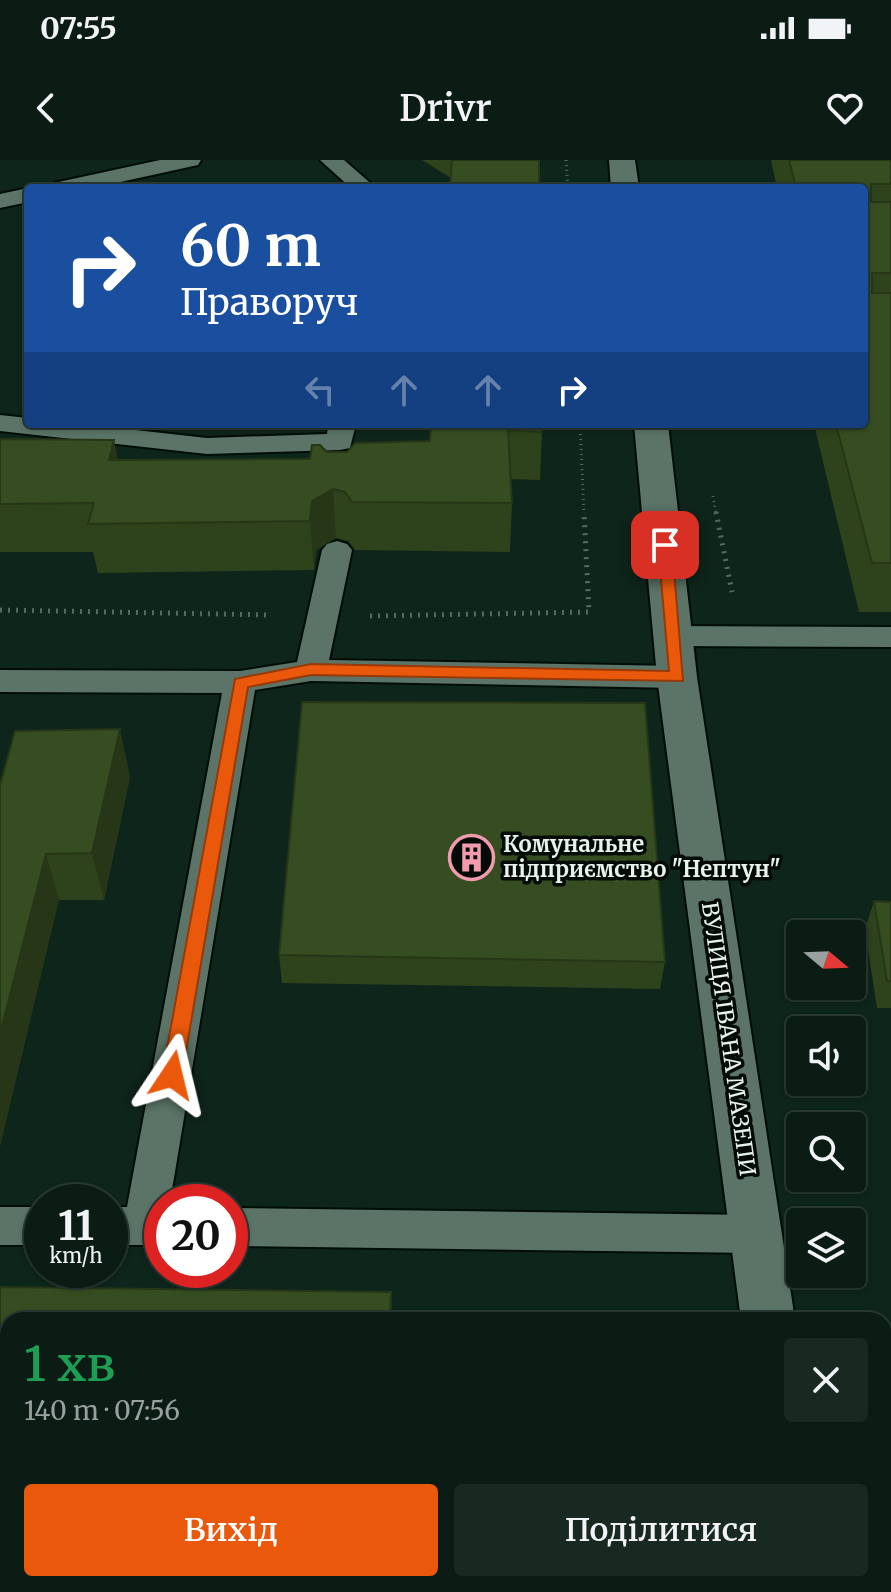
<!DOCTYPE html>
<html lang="uk">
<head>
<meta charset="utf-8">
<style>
  :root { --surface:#0a1c14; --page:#182922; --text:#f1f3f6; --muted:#99a1a0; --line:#2a3a34; --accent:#ea580c }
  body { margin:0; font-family:Merriweather,serif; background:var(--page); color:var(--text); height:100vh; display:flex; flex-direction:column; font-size:30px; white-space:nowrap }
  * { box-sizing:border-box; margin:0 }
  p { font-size:26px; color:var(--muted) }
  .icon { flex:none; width:44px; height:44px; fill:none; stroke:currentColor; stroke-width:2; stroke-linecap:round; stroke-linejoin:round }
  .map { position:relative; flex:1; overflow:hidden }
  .drawer { position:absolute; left:0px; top:1152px; width:892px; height:280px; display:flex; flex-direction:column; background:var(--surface); border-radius:24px 24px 0 0; box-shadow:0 2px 6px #0004,0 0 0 2px var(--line) }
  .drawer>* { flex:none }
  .banner { position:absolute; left:24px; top:24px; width:844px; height:244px; border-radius:8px; box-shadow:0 2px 6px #0004,0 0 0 2px var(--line); background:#1a4fa0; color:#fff; overflow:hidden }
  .needle { width:52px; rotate:109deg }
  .buttons { position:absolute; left:786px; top:760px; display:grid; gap:16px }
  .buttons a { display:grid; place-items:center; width:80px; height:80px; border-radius:8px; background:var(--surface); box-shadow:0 2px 6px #0004,0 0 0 2px var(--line); font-size:40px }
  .speed { position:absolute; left:24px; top:1024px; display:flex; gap:16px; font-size:40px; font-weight:700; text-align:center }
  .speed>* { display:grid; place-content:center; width:104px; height:104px; border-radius:50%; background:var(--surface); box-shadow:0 2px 6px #0004,0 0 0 2px var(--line); line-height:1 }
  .speed small { font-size:20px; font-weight:400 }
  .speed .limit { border:12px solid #d22; background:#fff; color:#111 }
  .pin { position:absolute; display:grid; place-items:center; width:68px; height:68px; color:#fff; margin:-34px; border-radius:16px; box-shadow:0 4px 12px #0006 }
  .me { position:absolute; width:88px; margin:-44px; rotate:10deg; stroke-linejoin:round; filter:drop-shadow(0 0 6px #0008) }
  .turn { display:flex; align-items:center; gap:28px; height:168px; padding:0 24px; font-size:36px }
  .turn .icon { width:104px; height:104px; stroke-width:2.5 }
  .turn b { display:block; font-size:56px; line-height:68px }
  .lanes { display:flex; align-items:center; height:76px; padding:0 24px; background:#0003; justify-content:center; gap:40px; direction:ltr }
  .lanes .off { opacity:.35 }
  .round { display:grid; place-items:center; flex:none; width:84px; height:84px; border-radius:8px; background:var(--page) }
  .overview { display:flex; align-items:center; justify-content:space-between; height:136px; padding:0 24px }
  h1 { font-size:48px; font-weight:600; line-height:60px; color:#1e9e55 }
  .button { display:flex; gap:16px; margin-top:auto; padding:16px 24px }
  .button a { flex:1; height:92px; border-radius:8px; background:var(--accent); color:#fff; font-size:32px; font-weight:600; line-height:92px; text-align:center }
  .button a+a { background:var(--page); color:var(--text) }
  .status { display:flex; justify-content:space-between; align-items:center; height:56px; padding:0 40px; background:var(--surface); direction:ltr }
  .status svg { height:22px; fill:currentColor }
  header { display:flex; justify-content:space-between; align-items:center; height:104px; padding:0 24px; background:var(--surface); font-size:36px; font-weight:600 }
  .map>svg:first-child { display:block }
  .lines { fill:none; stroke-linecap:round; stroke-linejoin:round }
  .service-casing { stroke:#000d06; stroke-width:4 }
  .minor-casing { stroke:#000d06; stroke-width:4 }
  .path-far1 { stroke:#566a60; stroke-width:3; stroke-dasharray:1 4; stroke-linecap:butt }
  .path { stroke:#566a60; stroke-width:5; stroke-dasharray:2 6; stroke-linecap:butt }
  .service { fill:#5b7467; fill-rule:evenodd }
  .minor { fill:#5b7467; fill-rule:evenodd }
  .wall { fill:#2e421c }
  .shaded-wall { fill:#263617 }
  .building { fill:#364d21; stroke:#263617; stroke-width:2 }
  .route { fill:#ea580c; stroke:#983908; stroke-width:2 }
  .labels { text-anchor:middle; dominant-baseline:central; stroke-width:7; stroke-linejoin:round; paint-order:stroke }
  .poi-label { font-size:22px; font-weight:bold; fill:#e6f4ec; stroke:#040b07; text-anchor:start }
  .street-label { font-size:22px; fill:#e6f4ec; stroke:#040b07 }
</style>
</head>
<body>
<div class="status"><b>07:55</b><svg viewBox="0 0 49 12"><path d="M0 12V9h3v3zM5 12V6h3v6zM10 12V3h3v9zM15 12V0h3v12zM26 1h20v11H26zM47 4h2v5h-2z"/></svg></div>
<header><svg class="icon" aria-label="back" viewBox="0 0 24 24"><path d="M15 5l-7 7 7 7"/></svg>Drivr<svg class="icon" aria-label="heart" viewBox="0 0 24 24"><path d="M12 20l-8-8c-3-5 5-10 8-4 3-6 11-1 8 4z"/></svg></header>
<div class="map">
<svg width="891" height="1432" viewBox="0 0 891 1432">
  <rect width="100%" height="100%" fill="#0e251b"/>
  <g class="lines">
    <defs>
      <g id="service">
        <polygon points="160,0 201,0 198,5 93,28 51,28 54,23"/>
        <polygon points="320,0 344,0 376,28 351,28"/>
        <polygon points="28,28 28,42 0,48 0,34"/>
        <polygon points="0,255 28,258 28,264 82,264 207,278 327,274 328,264 356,264 350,288 340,290 207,294 0,271"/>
        <polygon points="337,381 347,384 352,390 329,500 677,506 688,509 693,517 688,525 677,528 311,521 255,530 170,1042 162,1042 162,1085 110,1085 110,1047 127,1047 222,533 0,532 0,510 240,511 297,502 322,390 327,384"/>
        <polygon points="675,466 891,467 891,487 675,486 664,483 659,476 664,469"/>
        <rect x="0" y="1047" width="42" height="38"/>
        <polygon points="230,1048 757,1055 772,1060 779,1074 772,1088 757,1093 230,1086"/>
      </g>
      <g id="minor">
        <polygon points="609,0 635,0 639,28 611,28"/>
        <polygon points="634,264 668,264 697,517 795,1160 741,1160 657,517"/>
        <polygon points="772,1424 834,1424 835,1432 773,1432"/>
      </g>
    </defs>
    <use href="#service" class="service-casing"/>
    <use href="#minor" class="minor-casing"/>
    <g class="path-far1">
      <polyline points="566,0 568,28"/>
      <polyline points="580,264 584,354"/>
      <polyline points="713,336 716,354"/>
    </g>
    <g class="path">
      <polyline points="716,352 732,432"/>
      <polyline points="0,450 272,455"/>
      <polyline points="370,456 589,452 584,352"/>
    </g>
    <use href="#service" class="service"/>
    <use href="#minor" class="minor"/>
  </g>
  <g class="wall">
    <polygon points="422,0 539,0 451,18"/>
    <polygon points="771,0 891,0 891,452 859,452 814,264 864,264 864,28 777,28"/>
    <polygon points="431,264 542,272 540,320 510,319 512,343 510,392 355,390 348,381 336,378 316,390 314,410 98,413 93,392 0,392 0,279 117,300 310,299 327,292 347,292 430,281"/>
    <polygon points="130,617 104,740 59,740 0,625"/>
    <polygon points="874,741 891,742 891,848 877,848 865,769"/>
    <polygon points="279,795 665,802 660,829 282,823"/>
    <polygon points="0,1127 391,1132 392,1160 8,1160 8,1308 0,1308"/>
  </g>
  <g class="shaded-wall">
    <polygon points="114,280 123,329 109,300"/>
    <polygon points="333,329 336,378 316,390 314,410 310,361 312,341"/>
    <polygon points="120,569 130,617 104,740 92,693"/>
    <polygon points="46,694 59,740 0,987 0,874"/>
    <polygon points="391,1132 392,1160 390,1160"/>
  </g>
  <g class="building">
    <polygon points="452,0 539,0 539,28 450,28"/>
    <polygon points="789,0 891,0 891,24 871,24 871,42 891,42 891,113 872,113 872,133 891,133 891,403 872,403 836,264 864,264 864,28 796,28"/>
    <polygon points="431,264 542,264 542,272 508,270 512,343 352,342 345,332 333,329 312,341 310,361 88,364 94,343 0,344 0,279 114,280 109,300 310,299 312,285 320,285 327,292 347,292 355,283 430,281"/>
    <polygon points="302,542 645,543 665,802 279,795"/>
    <polygon points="120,569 92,693 46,694 0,874 0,625 15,571"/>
    <polygon points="874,741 891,742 891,821 887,821"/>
    <polygon points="0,1127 391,1132 390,1160 8,1160 8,1272 0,1272"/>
    <polygon points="407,1424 581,1424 582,1432 407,1432"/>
  </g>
  <polygon class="route" points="665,380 672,385 683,521 311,515 248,527 182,915 179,921 164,921 162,915 235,519 311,504 669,511 658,385"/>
  <defs>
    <symbol id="building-ring" viewBox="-11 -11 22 22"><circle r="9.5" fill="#040b07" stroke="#f29aae" stroke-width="1.5"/><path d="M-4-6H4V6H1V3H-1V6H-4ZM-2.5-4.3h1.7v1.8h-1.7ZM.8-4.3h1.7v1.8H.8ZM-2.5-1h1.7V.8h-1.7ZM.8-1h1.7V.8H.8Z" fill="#f29aae"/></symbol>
  </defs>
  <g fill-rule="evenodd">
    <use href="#building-ring" x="446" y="672" width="51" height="51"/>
  </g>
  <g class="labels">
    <g class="poi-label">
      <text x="503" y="684">Комунальне<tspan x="503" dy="25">підприємство "Нептун"</tspan></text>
    </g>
    <g class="street-label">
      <text transform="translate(729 879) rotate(82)">ВУЛИЦЯ ІВАНА МАЗЕПИ</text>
    </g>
  </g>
</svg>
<div class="buttons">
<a><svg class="needle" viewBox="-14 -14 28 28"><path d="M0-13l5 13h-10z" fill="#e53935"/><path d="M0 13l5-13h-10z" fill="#99a1a0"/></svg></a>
<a><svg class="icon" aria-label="sound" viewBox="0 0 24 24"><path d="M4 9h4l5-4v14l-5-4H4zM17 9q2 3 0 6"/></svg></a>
<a><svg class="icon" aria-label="search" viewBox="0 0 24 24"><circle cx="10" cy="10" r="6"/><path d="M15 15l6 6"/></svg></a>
<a><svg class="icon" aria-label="layers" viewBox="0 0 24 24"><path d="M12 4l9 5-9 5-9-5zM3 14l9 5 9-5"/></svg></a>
</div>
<div class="speed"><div>11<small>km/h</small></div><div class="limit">20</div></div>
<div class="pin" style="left:665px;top:385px;background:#d93025"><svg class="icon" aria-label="arrive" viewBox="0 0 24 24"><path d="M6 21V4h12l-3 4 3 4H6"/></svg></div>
<svg class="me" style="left:172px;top:915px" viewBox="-20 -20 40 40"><path d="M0-17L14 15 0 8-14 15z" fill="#ea580c" stroke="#fff" stroke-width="4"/></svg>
<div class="banner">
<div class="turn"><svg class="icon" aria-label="right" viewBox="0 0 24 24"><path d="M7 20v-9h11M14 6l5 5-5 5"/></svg><div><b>60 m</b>Праворуч</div></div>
<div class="lanes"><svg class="icon off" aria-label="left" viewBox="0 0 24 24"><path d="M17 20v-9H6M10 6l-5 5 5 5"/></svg><svg class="icon off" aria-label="ahead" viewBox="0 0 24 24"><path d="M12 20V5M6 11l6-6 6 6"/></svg><svg class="icon off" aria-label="ahead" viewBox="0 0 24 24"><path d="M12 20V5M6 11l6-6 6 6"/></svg><svg class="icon" aria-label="right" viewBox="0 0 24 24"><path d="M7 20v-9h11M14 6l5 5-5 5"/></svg></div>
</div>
<section class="drawer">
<div class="overview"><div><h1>1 хв</h1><p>140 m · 07:56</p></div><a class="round"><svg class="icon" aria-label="close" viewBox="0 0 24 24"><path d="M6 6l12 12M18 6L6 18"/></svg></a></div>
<div class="button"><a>Вихід</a><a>Поділитися</a></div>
</section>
</div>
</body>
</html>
